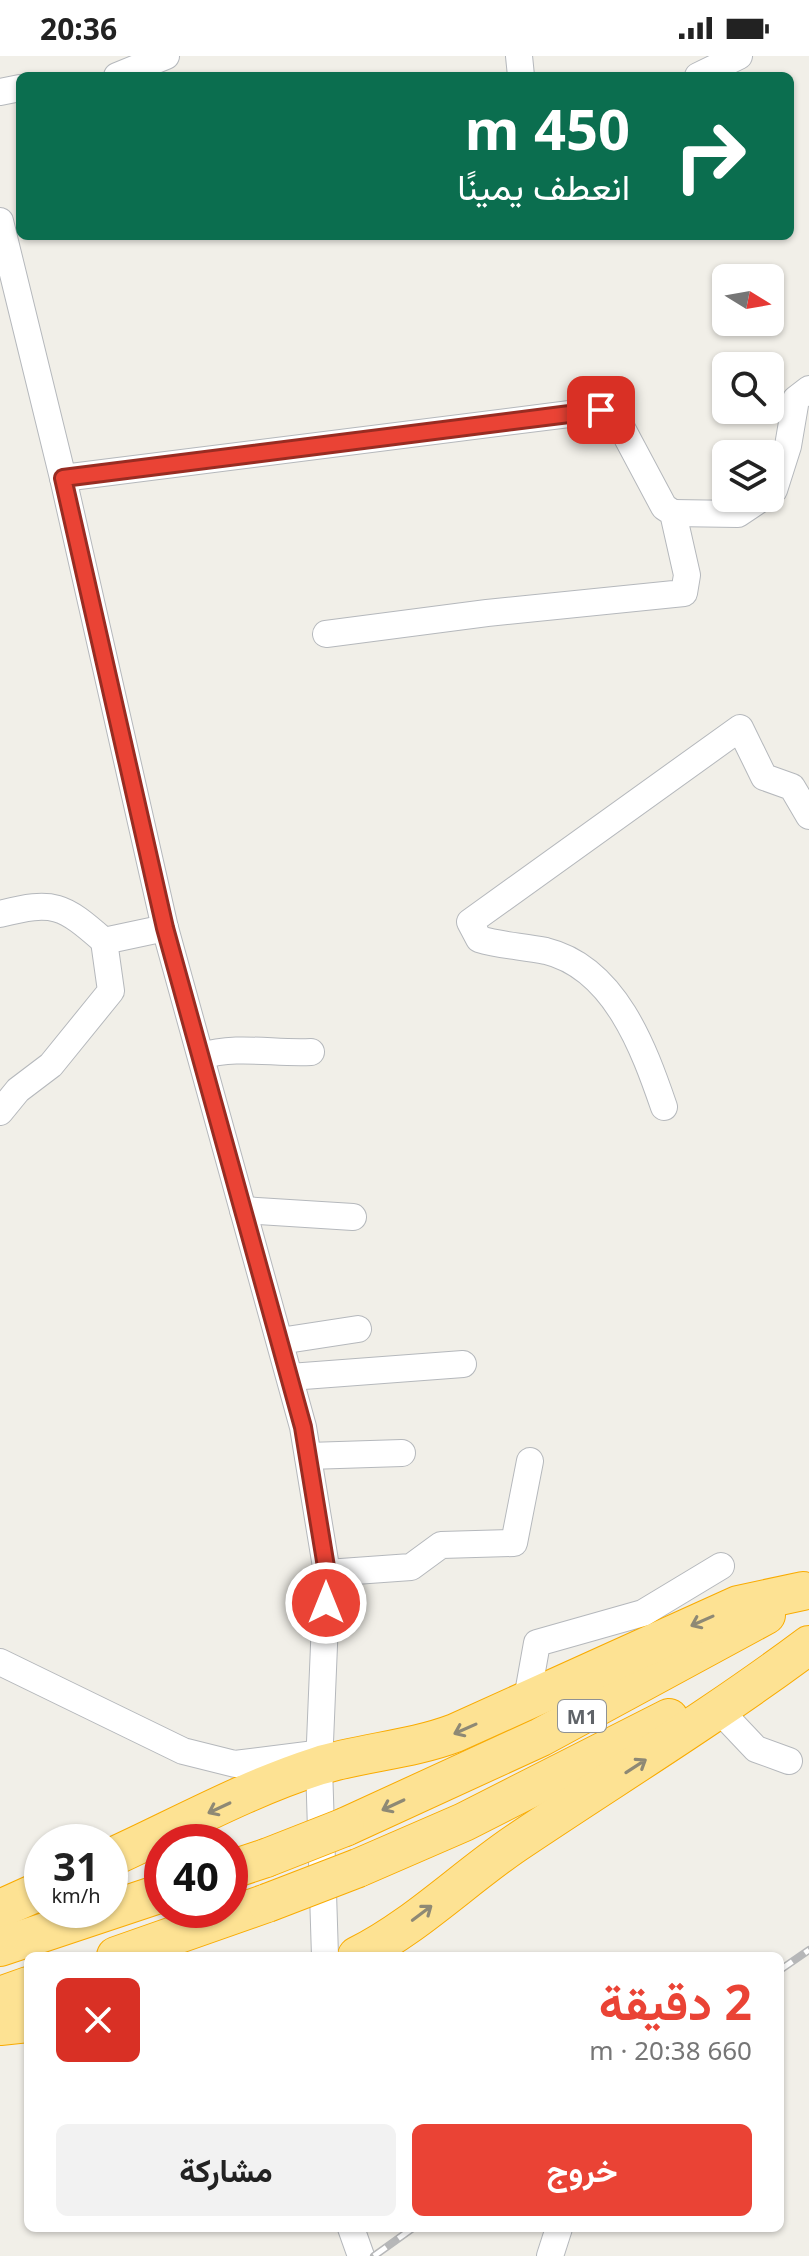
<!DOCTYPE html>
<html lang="ar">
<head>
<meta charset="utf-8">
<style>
  :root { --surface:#fff; --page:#f2f2f2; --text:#222; --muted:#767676; --accent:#ea4335 }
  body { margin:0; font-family:"Noto Sans",Vazirmatn,sans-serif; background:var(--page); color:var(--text); direction:rtl; height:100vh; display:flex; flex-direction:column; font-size:30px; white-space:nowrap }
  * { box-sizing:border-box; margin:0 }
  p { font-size:26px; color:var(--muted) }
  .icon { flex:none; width:44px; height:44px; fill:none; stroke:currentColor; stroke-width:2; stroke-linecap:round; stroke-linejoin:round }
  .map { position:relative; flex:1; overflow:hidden; direction:ltr }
  .details { position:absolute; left:24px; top:1896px; width:760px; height:280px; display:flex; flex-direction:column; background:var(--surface); border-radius:12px; box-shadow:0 2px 6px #0004; direction:rtl }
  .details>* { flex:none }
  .guide { position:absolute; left:16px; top:16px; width:778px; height:168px; border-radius:12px; box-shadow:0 2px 6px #0004; direction:rtl; background:#0b6e4f; color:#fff; overflow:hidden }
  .needle { width:52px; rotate:101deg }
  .tools { position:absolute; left:712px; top:208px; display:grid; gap:16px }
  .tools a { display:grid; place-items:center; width:72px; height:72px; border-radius:12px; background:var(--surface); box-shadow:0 2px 6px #0004; font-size:40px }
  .speed { position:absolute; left:24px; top:1768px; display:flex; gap:16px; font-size:40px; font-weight:700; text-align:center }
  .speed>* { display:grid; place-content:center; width:104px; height:104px; border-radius:50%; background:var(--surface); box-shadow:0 2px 6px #0004; line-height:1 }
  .speed small { font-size:20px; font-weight:400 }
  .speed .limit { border:12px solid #d22; background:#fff; color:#111 }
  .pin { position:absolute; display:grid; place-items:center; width:68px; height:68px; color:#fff; margin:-34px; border-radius:16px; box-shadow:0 4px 12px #0006 }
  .me { position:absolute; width:88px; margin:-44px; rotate:0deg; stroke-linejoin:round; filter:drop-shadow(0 0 6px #0008) }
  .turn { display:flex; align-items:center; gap:28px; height:168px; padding:0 32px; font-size:36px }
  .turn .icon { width:104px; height:104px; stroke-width:2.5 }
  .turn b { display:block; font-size:56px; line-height:68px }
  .round { display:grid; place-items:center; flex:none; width:84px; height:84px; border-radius:12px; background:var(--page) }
  .summary { display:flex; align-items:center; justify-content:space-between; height:136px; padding:0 32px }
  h1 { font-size:48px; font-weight:700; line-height:60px; color:var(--accent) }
  .button { display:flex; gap:16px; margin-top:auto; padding:16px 32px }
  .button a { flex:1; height:92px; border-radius:12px; background:var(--accent); color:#fff; font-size:32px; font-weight:700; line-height:92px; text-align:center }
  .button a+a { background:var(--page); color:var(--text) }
  .status { display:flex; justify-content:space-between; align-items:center; height:56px; padding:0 40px; background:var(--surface); direction:ltr }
  .status svg { height:22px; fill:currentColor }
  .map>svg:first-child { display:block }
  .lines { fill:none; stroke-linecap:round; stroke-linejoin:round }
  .minor-casing { stroke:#b5b8bc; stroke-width:28 }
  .highway-casing { stroke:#f9ab00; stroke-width:40 }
  .minor { stroke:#fff; stroke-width:26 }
  .highway { stroke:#fde293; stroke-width:38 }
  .rail-casing { stroke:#b6b7b8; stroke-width:8 }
  .rail { stroke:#fff; stroke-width:5; stroke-dasharray:15; stroke-linecap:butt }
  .highway-bridge-casing { stroke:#f9ab00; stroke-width:40; stroke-linecap:butt }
  .highway-bridge { stroke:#fde293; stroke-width:38 }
  .oneway { stroke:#8e8975 }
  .route-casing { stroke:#982c22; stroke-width:20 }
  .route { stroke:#ea4335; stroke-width:14 }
  .labels { text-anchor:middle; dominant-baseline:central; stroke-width:7; stroke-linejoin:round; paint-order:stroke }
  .shield { fill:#fff; stroke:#8f9295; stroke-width:2 }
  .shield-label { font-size:20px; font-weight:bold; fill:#5f6368 }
</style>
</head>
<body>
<div class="status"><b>20:36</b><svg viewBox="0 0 49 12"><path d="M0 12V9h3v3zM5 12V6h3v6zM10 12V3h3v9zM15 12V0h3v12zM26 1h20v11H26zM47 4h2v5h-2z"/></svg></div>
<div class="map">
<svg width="809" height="2200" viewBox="0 0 809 2200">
  <rect width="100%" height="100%" fill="#f1efe8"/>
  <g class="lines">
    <defs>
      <g id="minor">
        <polyline points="519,0 521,20"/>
        <polyline points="117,20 166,0"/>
        <polyline points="698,20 739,0"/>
        <polyline points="0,36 20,32"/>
        <polyline points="0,165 63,422 165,872 303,1371 327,1517 319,1710 325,1900"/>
        <polyline points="63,422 601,354 616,361 664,451 673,457 687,519 684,537 487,557 326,578"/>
        <polyline points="770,437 774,434 788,390 796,343 809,333"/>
        <polyline points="673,457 738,458 762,442"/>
        <path d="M0,858C54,844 63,849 104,885L165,872"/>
        <path d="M201,1000C237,989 274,998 311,996"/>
        <path d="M664,1051C644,993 615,912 546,895C523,890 502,890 479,883L470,866L740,672L764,721L792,731L809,760"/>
        <polyline points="0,1056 18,1034 51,1009 111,935 104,885"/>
        <polyline points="243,1154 353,1161"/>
        <polyline points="280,1285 358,1273"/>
        <polyline points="290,1321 463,1308"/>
        <polyline points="308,1400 402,1397"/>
        <polyline points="327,1517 411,1511 441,1489 514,1487 530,1405"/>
        <polyline points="0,1606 183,1695 235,1708 315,1698"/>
        <polyline points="527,1643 537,1587 643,1557 721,1510"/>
        <polyline points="720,1655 756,1693 789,1705"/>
        <polyline points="351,2172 361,2200"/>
        <polyline points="550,2200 559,2172"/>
      </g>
      <g id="highway">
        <polyline points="345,1771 541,1681 766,1559"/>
        <path d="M110,1802C178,1771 246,1733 318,1710C363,1696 410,1694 455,1677L738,1549L803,1535"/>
        <polyline points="358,1812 464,1766 669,1662"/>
        <polyline points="230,1814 266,1802"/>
        <polyline points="0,1853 42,1834"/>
        <polyline points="0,1891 162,1837"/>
        <polyline points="116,1900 267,1847"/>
        <path d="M357,1900C415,1871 463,1823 516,1787C614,1721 714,1660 809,1589"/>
        <polyline points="0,1940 28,1930"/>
        <polyline points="0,1970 28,1967"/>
      </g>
    </defs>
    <use href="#minor" class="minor-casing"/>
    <use href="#highway" class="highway-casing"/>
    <use href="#minor" class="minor"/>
    <use href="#highway" class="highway"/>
    <defs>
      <g id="rail">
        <polyline points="780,1914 809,1894"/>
        <polyline points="374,2200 413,2172"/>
      </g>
    </defs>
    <use href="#rail" class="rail-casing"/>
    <use href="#rail" class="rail"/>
    <defs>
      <g id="highway-bridge">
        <polyline points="266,1802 345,1771"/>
        <polyline points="267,1847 358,1812"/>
      </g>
    </defs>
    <use href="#highway-bridge" class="highway-bridge-casing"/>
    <use href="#highway-bridge" class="highway-bridge"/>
  </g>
  <defs><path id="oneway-shaft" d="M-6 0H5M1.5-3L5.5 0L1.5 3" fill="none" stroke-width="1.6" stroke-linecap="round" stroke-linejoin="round" transform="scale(2)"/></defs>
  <g class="oneway">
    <use href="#oneway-shaft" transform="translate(702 1565) rotate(156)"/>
    <use href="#oneway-shaft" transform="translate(465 1673) rotate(156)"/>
    <use href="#oneway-shaft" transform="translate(636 1710) rotate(-33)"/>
    <use href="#oneway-shaft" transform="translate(393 1749) rotate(155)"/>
    <use href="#oneway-shaft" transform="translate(219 1752) rotate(155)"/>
    <use href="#oneway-shaft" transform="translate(422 1857) rotate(-37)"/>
  </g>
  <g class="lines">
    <defs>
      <polyline id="route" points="326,1547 327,1517 303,1371 165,872 63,422 601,354"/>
    </defs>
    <use href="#route" class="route-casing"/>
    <use href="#route" class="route"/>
  </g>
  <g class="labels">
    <rect class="shield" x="558" y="1644" width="48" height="32" rx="6"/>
    <g class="shield-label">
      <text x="582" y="1660">M1</text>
    </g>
  </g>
</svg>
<div class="tools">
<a><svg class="needle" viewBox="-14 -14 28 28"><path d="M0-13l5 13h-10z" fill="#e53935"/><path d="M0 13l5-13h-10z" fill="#767676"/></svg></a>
<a><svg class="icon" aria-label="search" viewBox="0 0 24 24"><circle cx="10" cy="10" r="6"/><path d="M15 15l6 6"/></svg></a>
<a><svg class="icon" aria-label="layers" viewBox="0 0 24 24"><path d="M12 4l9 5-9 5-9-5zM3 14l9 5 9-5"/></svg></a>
</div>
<div class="speed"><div>31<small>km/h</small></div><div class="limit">40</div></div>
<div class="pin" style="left:601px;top:354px;background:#d93025"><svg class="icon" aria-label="arrive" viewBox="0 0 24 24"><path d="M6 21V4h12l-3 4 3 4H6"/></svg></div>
<svg class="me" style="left:326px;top:1547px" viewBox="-20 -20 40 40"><circle r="17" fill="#ea4335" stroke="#fff" stroke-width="3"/><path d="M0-11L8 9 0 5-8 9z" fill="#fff"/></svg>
<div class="guide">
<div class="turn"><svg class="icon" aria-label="right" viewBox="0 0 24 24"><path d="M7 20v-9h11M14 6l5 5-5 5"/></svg><div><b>450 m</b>انعطف يمينًا</div></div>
</div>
<section class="details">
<div class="summary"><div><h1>2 دقيقة</h1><p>660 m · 20:38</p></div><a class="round" style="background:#d93025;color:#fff"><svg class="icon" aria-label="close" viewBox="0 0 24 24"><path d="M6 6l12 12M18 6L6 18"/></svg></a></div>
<div class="button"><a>خروج</a><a>مشاركة</a></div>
</section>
</div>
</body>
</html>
